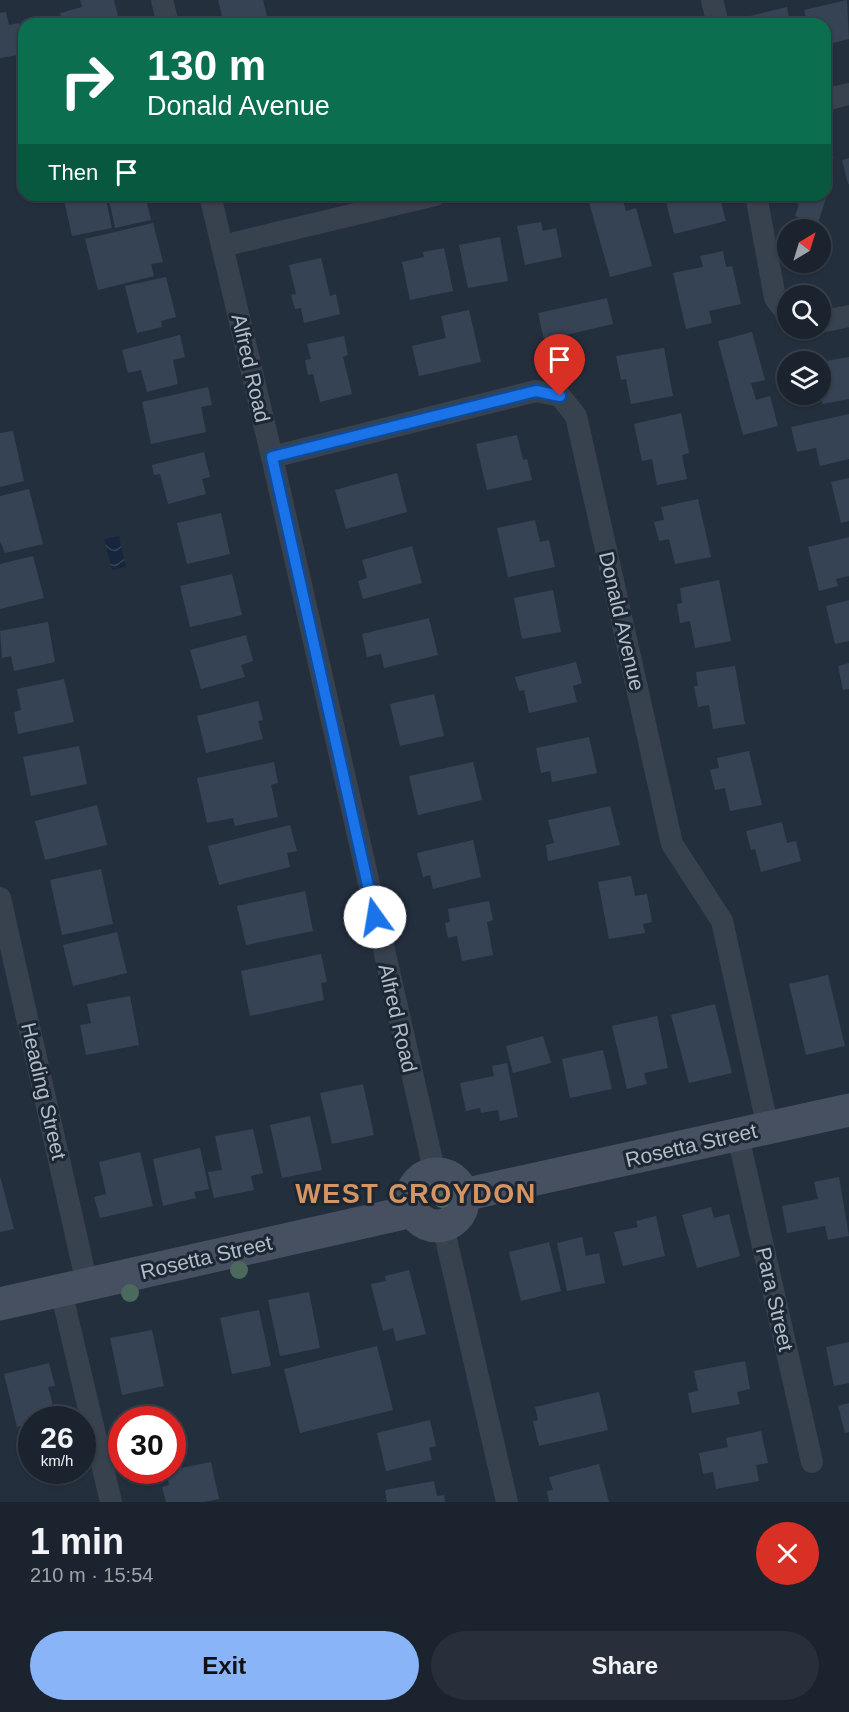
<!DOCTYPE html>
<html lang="en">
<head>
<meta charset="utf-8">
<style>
  :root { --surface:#1b232e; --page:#282f3a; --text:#f1f3f6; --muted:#a0a4aa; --line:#39404a; --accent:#8ab4f8 }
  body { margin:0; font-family:Helvetica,sans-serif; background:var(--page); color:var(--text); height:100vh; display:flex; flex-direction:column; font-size:22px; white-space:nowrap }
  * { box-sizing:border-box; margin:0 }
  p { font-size:20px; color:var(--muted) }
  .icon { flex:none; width:33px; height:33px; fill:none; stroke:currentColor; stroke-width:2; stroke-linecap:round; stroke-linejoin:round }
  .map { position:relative; height:1502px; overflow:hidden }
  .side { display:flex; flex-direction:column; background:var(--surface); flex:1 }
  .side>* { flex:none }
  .banner { position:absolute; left:18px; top:18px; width:813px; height:183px; border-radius:18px; box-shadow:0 2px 4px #0004,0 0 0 2px var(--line); background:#0b6e4f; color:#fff; overflow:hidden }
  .needle { width:39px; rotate:38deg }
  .tools { position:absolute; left:777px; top:219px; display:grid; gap:12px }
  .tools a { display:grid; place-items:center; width:54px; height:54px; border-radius:50%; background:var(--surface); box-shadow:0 2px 4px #0004,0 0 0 2px var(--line); font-size:30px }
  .speed { position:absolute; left:18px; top:1406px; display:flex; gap:12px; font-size:30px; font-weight:700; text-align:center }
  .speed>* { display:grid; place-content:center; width:78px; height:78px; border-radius:50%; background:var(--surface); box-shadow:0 2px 4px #0004,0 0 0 2px var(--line); line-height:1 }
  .speed small { font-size:15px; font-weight:400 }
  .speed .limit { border:9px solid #d22; background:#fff; color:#111 }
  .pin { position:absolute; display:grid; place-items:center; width:51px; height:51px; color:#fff; margin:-62px -26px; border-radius:50% 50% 50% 0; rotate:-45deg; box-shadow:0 0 6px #0007 }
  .pin .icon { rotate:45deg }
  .me { position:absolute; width:66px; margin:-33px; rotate:347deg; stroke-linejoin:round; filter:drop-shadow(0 0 4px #0008) }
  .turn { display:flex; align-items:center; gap:21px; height:126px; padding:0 30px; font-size:27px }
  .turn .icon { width:78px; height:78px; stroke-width:2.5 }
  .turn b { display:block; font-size:42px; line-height:51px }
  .then { display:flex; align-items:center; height:57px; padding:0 30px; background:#0003; gap:12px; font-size:22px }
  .round { display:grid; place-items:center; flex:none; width:63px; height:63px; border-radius:32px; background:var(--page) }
  .head { display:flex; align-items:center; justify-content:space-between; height:102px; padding:0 30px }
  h1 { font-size:36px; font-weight:600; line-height:45px }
  .primary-button { display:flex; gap:12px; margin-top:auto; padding:12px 30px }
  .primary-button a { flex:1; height:69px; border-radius:36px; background:var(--accent); color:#111; font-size:24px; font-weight:600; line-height:69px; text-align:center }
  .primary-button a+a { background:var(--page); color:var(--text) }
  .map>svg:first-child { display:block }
  .water { fill:url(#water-waves) }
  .building { fill:#364354 }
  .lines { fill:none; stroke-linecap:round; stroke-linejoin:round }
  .street { stroke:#38414e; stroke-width:22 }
  .secondary { stroke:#465061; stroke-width:33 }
  .tree { fill:#4b6a5d }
  .route-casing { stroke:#114b97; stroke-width:15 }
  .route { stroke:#1a73e8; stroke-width:10 }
  .labels { text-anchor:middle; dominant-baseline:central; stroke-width:6; stroke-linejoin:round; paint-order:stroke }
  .street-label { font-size:21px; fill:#b4bcc9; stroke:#1d2633 }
  .district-label { font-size:27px; font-weight:bold; letter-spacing:1.5px; fill:#d59563; stroke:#1d2633 }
</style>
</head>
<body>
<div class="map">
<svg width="849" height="1502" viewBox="0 0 849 1502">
  <defs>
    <pattern id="water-waves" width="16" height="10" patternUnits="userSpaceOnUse" patternTransform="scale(1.5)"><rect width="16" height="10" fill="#17263c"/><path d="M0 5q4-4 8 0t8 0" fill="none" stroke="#364457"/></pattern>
  </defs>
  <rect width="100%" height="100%" fill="#242f3e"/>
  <polygon class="water" points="119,536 126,567 112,570 104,539"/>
  <g class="building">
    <polygon points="80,0 114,0 120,24 63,24 60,13 82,7"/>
    <polygon points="218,0 263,0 269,24 224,24"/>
    <polygon points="847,0 849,39 825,45 825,24 808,24 804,10"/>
    <polygon points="787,7 790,24 747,24 746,17"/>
    <polygon points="6,12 9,25 19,23 24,54 0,58 0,13"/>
    <polygon points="825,154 834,157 825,182"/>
    <polygon points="849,158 849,184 848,184 842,160"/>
    <polygon points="825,184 830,185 816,230 800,230 804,219 795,216 799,204 786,199 787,195 825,195"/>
    <polygon points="63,195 105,195 112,228 72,236"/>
    <polygon points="108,195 145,195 151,220 115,228"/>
    <polygon points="615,195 621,195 626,211 636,208 652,266 610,277 589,202"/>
    <polygon points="673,195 719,195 726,221 674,234 665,197"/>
    <polygon points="541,222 543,231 556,228 562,257 525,265 517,226"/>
    <polygon points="153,223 163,262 151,264 154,276 98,290 85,239"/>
    <polygon points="500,237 508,281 468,288 459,245"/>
    <polygon points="444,248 453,291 410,300 402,262 424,257 423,252"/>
    <polygon points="723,251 726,267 732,266 741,304 709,311 712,323 686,329 673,273 703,267 700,256"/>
    <polygon points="321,258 330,296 336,294 340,314 304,323 301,308 295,309 291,295 296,294 289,265"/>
    <polygon points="166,277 176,317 161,321 162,327 137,333 125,286"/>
    <polygon points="607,298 613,324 544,340 538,313"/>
    <polygon points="469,310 481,362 419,376 412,346 446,338 441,316"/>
    <polygon points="752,332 765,380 751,383 756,400 770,396 778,426 743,435 718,341"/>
    <polygon points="180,335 185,357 173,360 178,384 147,392 141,370 128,373 122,350"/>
    <polygon points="344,336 348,355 343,357 352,394 320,402 313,374 308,375 305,360 311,359 307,344"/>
    <polygon points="664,348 673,396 631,404 626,379 621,380 616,356"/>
    <polygon points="849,357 849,399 822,404 820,362"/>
    <polygon points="208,387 212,405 201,407 206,432 151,444 142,402"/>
    <polygon points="681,413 689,453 682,455 687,479 657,485 652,459 642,461 634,424"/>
    <polygon points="849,414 849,459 820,466 816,448 797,452 791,427"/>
    <polygon points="13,431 24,481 0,487 0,433"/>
    <polygon points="517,435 523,460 527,459 532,480 487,490 476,444"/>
    <polygon points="204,452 210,477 202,479 206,494 168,504 160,474 154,475 152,465"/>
    <polygon points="397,473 407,512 346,529 335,490"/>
    <polygon points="849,478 849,521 841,523 831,482"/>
    <polygon points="29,489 43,544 5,553 0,541 0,496"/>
    <polygon points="698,499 711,557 675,564 669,539 659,541 654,522 664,520 661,507"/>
    <polygon points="221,513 230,554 187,564 177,523"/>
    <polygon points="535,520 540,542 549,540 555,567 508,577 497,528"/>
    <polygon points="849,537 849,576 836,579 838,586 819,591 808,547"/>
    <polygon points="412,546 422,583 363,599 358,581 367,578 362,560"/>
    <polygon points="33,556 44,598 0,609 0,564"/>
    <polygon points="232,574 242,615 190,627 180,586"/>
    <polygon points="719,580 731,641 695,648 690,621 680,623 677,604 682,603 680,588"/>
    <polygon points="553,590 561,632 522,639 514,598"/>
    <polygon points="849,600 849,641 835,644 826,606"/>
    <polygon points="429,618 438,655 384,668 381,654 367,657 362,634"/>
    <polygon points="48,622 55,662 14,671 11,656 2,658 0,631"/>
    <polygon points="246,635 253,661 241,665 245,677 201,689 190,650"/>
    <polygon points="576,662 582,683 573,686 577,702 529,713 524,690 519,691 515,677"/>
    <polygon points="849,663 849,689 843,690 838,666"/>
    <polygon points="735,666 745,724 713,729 709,705 698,707 694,686 698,686 696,672"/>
    <polygon points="64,679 74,722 18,734 14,712 21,710 17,689"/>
    <polygon points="434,694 444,736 400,746 390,704"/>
    <polygon points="258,701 263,720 258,721 263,739 206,753 197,716"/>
    <polygon points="589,737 597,773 552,782 550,771 541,773 536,748"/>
    <polygon points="79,746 87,784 31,796 23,757"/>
    <polygon points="749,751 762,805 730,811 725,788 715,790 710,770 719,768 717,758"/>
    <polygon points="274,762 278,783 271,785 278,817 235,826 233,818 207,823 197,778"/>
    <polygon points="473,762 482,800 418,815 409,776"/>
    <polygon points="97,805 107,845 45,860 35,821"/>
    <polygon points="610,806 620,845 548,861 546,845 554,843 548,820"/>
    <polygon points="782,822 787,843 796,841 801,861 761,872 755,849 751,850 746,831"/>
    <polygon points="290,825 297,851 287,853 290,867 219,885 208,846"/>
    <polygon points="473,840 481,877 433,889 430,875 423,877 417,853"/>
    <polygon points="101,869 113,924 62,935 50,880"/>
    <polygon points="631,876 635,896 647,894 652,922 643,924 645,933 609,939 598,882"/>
    <polygon points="305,891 313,931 246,945 237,906"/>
    <polygon points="489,901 493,920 487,922 493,955 462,961 457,936 448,938 445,923 450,922 448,909"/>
    <polygon points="117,932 127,973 73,986 63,945"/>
    <polygon points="321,954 327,982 321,983 324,1000 250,1016 241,971"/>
    <polygon points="828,975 845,1046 806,1055 789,984"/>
    <polygon points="130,996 139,1045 86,1055 80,1025 91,1023 87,1004"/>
    <polygon points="715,1004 732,1073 689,1083 671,1015"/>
    <polygon points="657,1016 668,1068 644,1073 647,1084 627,1089 612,1026"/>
    <polygon points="543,1036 551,1063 513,1073 506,1046"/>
    <polygon points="603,1050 612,1089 570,1098 562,1059"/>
    <polygon points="507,1063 518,1117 500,1121 498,1110 481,1113 480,1108 466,1111 460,1083 494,1076 492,1066"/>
    <polygon points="363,1084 374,1135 332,1144 320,1093"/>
    <polygon points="310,1116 322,1170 282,1178 270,1125"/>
    <polygon points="253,1129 263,1173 251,1176 254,1190 214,1198 208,1172 222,1170 215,1136"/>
    <polygon points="200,1148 209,1189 194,1192 196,1198 163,1206 153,1159"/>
    <polygon points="140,1152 153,1206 100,1218 94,1197 106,1194 99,1162"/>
    <polygon points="0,1176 14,1229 0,1232"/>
    <polygon points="839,1177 849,1236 828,1240 825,1226 787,1233 782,1206 818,1199 814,1182"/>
    <polygon points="711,1207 714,1218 729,1214 740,1256 697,1268 682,1215"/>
    <polygon points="656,1216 665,1256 623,1266 614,1232 638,1227 636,1221"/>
    <polygon points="582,1237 586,1256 599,1253 605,1283 567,1291 557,1243"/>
    <polygon points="549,1242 561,1291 521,1301 509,1252"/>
    <polygon points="409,1270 426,1334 396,1341 393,1328 383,1331 371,1284 386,1281 385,1276"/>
    <polygon points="309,1292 320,1348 280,1356 268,1300"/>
    <polygon points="259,1310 271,1366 232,1374 220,1318"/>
    <polygon points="152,1330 164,1386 122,1395 110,1338"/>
    <polygon points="849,1342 849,1383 834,1386 826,1347"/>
    <polygon points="377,1346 393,1410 300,1433 284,1369"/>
    <polygon points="745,1361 750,1389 737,1392 740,1404 692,1413 688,1393 698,1391 694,1371"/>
    <polygon points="49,1363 55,1386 48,1387 56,1417 32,1419 32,1423 17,1427 4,1374"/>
    <polygon points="599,1392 608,1430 539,1446 533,1421 538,1420 535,1407"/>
    <polygon points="849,1403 849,1432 845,1433 838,1406"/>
    <polygon points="430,1420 436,1446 429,1448 432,1460 386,1471 377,1433"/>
    <polygon points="761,1431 768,1463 756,1465 759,1481 716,1489 713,1472 703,1474 699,1453 728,1447 726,1438"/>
    <polygon points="211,1462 219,1499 203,1502 166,1502 162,1487 169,1485 166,1471"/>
    <polygon points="599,1464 609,1502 549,1502 547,1491 553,1490 549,1477"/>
    <polygon points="434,1481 437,1496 444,1495 445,1502 387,1502 385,1490"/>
  </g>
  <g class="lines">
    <g class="street">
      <polyline points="162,0 168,24"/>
      <polyline points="712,0 718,24"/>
      <polyline points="825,100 849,94"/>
      <polyline points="210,195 272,457 435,1174"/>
      <polyline points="756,195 775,298 788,315"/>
      <polyline points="222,246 435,195"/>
      <polyline points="820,322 849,316"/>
      <polyline points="272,457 536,391 560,396 576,416 672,844 722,921 768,1128"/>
      <polyline points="0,898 87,1284"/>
      <polyline points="738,1136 812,1462"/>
      <polyline points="443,1226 507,1502"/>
      <polyline points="61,1291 111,1502"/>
    </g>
    <g class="secondary">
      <circle cx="437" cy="1200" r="26"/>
      <polyline points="463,1195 849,1110"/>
      <polyline points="0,1304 413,1211"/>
    </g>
  </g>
  <g class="tree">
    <circle cx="442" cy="1199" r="9"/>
    <circle cx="239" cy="1270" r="9"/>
    <circle cx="130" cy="1293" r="9"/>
  </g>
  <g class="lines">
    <defs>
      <polyline id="route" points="375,917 272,457 536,391 560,396"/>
    </defs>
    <use href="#route" class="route-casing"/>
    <use href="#route" class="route"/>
  </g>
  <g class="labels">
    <g class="street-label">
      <text transform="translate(251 368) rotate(77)">Alfred Road</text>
      <text transform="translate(622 621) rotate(77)">Donald Avenue</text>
      <text transform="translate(398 1018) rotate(77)">Alfred Road</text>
      <text transform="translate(44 1091) rotate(77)">Heading Street</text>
      <text transform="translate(691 1145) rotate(-13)">Rosetta Street</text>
      <text transform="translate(206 1257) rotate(-13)">Rosetta Street</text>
      <text transform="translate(775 1299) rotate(77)">Para Street</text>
    </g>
    <g class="district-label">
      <text x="416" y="1194">WEST CROYDON</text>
    </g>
  </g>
</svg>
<div class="tools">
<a><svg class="needle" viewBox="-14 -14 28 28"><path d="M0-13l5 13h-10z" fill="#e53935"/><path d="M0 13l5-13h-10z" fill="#a0a4aa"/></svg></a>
<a><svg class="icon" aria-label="search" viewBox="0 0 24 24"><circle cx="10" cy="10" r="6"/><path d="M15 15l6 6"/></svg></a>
<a><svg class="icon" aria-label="layers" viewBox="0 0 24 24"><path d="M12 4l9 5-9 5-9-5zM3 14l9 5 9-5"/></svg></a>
</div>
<div class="speed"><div>26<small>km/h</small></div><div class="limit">30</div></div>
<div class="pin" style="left:560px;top:396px;background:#d93025"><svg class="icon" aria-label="arrive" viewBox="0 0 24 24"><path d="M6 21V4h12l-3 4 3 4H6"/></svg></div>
<svg class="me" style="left:375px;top:917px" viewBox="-20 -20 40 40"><circle r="19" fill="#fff"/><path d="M0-13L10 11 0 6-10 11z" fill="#1a73e8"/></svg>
<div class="banner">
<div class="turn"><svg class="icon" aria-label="right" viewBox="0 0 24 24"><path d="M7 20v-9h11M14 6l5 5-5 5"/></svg><div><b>130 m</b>Donald Avenue</div></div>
<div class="then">Then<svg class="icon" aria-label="arrive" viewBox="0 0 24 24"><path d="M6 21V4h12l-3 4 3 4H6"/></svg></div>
</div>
</div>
<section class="side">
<div class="head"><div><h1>1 min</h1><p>210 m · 15:54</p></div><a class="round" style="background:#d93025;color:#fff"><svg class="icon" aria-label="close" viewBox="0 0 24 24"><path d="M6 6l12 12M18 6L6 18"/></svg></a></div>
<div class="primary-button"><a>Exit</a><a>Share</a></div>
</section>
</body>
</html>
